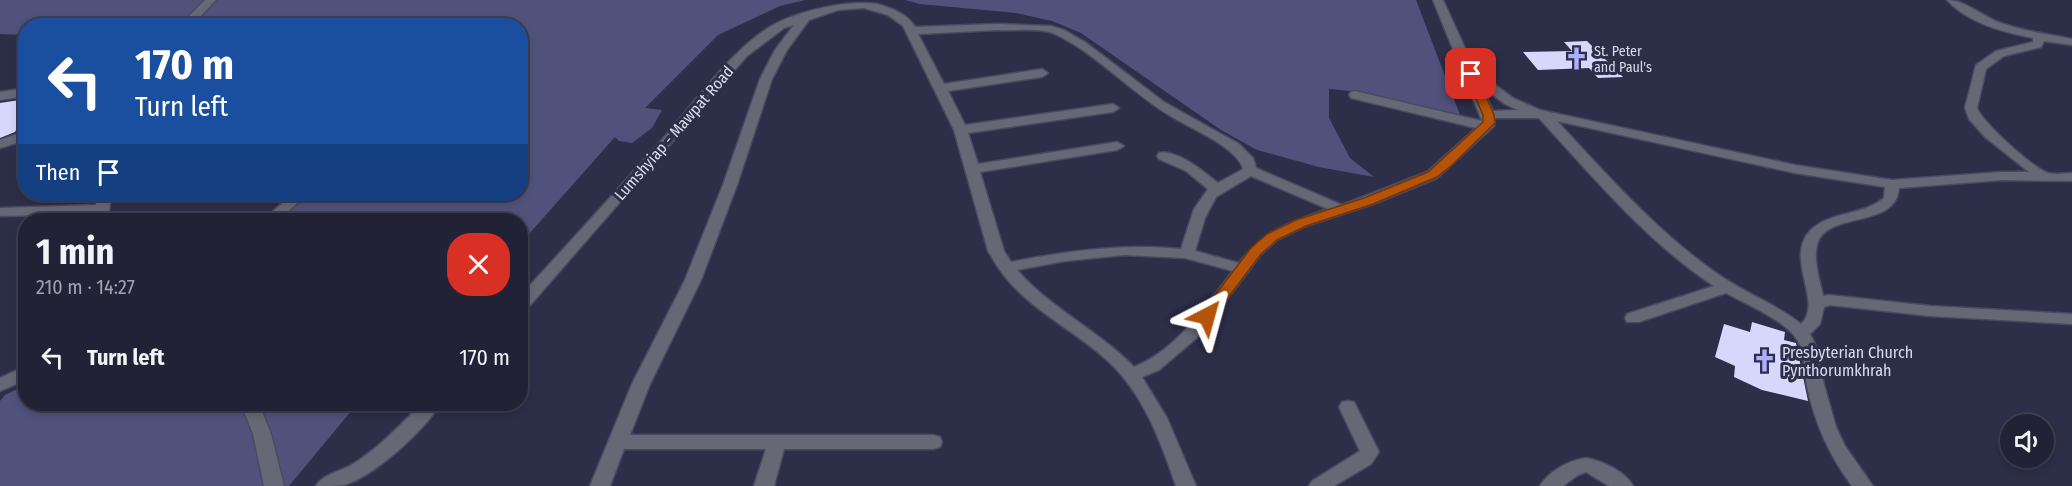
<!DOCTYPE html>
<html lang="en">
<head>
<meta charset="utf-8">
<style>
  :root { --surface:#222236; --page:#2e2f42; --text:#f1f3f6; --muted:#a2a4ad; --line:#3f3f51 }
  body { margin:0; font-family:"Fira Sans Condensed",sans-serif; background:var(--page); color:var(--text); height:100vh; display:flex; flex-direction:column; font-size:22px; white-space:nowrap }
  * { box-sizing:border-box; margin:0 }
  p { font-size:20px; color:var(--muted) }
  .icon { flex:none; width:33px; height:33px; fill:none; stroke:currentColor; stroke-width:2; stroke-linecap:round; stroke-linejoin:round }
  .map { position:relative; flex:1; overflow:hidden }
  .drawer { position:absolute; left:18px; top:213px; width:510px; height:198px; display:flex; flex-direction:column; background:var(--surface); border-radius:24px; box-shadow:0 3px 9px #0003,0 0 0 2px var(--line) }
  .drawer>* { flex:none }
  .hud { position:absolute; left:18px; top:18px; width:510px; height:183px; border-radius:24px; box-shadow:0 3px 9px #0003,0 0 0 2px var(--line); background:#1a4fa0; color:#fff; overflow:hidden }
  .controls { position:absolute; left:2000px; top:414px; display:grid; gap:12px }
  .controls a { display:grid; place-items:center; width:54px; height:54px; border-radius:50%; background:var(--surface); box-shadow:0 3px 9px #0003,0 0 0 2px var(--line); font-size:30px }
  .pin { position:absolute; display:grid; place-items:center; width:51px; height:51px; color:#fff; margin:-26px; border-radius:12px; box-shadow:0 3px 9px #0006 }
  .me { position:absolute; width:66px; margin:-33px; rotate:39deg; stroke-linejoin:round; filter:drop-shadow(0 0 4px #0008) }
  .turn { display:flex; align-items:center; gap:21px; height:126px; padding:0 18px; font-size:27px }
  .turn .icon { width:78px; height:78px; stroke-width:2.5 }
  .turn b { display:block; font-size:42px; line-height:51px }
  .then { display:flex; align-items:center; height:57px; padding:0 18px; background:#0003; gap:12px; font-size:22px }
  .round { display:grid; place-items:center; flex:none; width:63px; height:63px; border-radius:24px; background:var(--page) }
  .overview { display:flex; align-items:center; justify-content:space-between; height:102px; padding:0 18px }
  h1 { font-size:36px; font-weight:700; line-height:45px }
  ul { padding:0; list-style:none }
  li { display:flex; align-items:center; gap:18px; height:84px; padding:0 18px }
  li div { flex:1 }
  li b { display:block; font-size:22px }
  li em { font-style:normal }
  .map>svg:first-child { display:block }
  .green { fill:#51527b }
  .building { fill:#d5d8fa }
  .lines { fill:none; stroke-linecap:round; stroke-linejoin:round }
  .minor-casing { stroke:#494a62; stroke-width:3 }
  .minor { fill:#676876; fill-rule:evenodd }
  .route { fill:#b45309; stroke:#753606; stroke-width:1.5 }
  .labels { text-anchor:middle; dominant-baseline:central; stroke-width:6; stroke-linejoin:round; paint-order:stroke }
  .far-poi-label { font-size:14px; fill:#dadced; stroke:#2d2e48; text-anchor:start }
  .street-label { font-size:16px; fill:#dadced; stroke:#2d2e48 }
  .poi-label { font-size:16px; fill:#dadced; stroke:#2d2e48; text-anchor:start }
</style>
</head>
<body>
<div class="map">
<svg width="2072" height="486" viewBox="0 0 2072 486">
  <rect width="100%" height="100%" fill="#2d2e48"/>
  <g class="green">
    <polygon points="0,0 805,0 780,6 718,35 645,108 662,110 652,128 632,143 619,141 615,137 521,243 520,220 277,220 307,194 520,194 520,26 26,26 25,35 0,34"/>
    <polygon points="905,0 1416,0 1460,115 1351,91 1329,89 1329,118 1350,158 1374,177 1319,167 1257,150 1221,130 1081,33 1052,21 1016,13 920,4"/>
    <polygon points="25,385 26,404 357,404 289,486 0,486 0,401 5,395"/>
  </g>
  <g class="building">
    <polygon points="1587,41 1623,77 1598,78 1589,68 1538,70 1523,52 1572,51 1564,42"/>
    <polygon points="26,99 26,111 15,132 0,138 0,103"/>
    <polygon points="1752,322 1785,332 1784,340 1796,343 1808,401 1762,390 1734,377 1735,366 1715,357 1724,324 1750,332"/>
  </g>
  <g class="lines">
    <defs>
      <g id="minor">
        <polygon points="205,0 216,0 191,26 179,26"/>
        <path d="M1433,0H1443L1475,70L1513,98L1540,110L1795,165L1892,180L2002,172H2029L1985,137L1969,119L1965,108L1976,65L1996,51L2033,42V38C2003,32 1968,23 1947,0C1965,0 1980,15 1998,22C2022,31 2047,34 2072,39V45L2044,41L2041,47L2004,56L1986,69L1977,108C1983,123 2033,168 2048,173C2055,175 2065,173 2072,173V181L2002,180L1899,188C1896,230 1825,210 1817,245C1813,261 1820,281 1823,296L1829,295L1930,306L2072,314V324L1930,316L1830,305L1824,307L1820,324L1810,334L1817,348L1824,385L1836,427L1845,446L1873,486H1852C1829,455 1815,424 1807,386C1804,372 1805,354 1798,341C1787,321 1746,304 1726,293L1639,322H1627L1625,318L1627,314L1714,286C1647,242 1592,176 1539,118H1495L1494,126L1437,178L1373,204L1306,226L1277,240L1261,254L1200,335L1159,370L1142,377L1167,418L1196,486H1176C1161,442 1144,395 1109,362C1075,330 1027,309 1000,270C996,265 992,257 988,251L954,130L903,26L888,15L864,8L838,10L809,20L787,50L772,79L737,185L701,280L650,384L630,435H933L940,437L942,442L940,447L933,449H784L774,486H754L766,449H624L610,486H590L632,384L685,280L723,185L760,79L775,50L794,25L784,28L747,56L526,310L520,311V296C570,242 619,188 668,133C697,99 737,43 777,23C804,10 847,0 877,4C891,8 908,14 915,27L998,24L1051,26L1064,30L1085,42L1164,102L1239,144L1253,158L1256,168L1342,205L1427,172L1476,128L1351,98L1349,95L1351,92L1355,91L1482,121ZM998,30C1016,31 1042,27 1057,35C1100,56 1133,95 1174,118C1192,129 1238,148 1243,169L1218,183C1204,172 1177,149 1159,153L1157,156L1159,159L1186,171L1208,189L1194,209L1181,249C1123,243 1067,251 1011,262L1004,251L980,172L1117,150L1124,146L1117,142L978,164L968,133L1113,112L1119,108L1113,104L965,125L948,91L1042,77L1048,73L1042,69L944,84L918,34ZM1482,87L1505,104L1518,110L1493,111ZM1557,121L1795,173L1885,187L1884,198C1863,216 1828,211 1809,232C1785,260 1824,303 1801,324C1776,304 1745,293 1719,275C1658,233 1607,175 1557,121ZM1251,176L1328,209C1290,222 1264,231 1239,263L1195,251L1205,218L1216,197ZM1125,255L1185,258L1233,271C1205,306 1177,350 1134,367C1098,330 1051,309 1017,270L1065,261Z"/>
        <polygon points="26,88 26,96 0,100 0,92"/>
        <polygon points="26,131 26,140 0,148 0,140"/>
        <polygon points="97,194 111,194 108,220 94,220 95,214 0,216 0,208 96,205"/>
        <polygon points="293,194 308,194 278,220 263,220"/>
        <polygon points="26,366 26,380 0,391 0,378"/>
        <polygon points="1348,401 1354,402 1379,452 1371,464 1334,486 1309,486 1312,481 1360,451 1339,407 1342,402"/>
        <polygon points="241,404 259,404 271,434 284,486 264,486 253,434"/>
        <path d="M421,404H440C425,430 373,477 344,485C336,486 325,486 316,486C323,474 342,471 353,464C379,448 399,426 421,404Z"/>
        <path d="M1586,458C1602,461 1625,471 1633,486H1609L1586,472L1578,475L1563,486H1540C1549,471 1570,460 1586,458Z"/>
      </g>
    </defs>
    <use href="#minor" class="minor-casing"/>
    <use href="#minor" class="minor"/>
  </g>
  <polygon class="route" points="1471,70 1476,74 1494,115 1495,123 1452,165 1437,177 1373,204 1306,226 1277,240 1261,254 1212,319 1202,319 1200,316 1202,312 1251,248 1267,234 1296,220 1364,198 1428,172 1483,122 1483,115 1465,74"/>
  <defs>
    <symbol id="church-bare" viewBox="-9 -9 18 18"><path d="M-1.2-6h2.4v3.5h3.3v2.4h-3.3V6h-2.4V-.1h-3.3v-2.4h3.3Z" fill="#acaffb" stroke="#2d2e48" stroke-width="2.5" paint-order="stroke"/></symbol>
  </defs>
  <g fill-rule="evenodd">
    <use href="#church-bare" x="1560" y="42" width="33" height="33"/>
    <use href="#church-bare" x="1748" y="344" width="33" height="33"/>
  </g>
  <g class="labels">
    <g class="far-poi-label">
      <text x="1594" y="51">St. Peter<tspan x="1594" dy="16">and Paul's</tspan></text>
    </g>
    <g class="street-label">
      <text transform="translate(674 133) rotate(-49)">Lumshyiap - Mawpat Road</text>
    </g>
    <g class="poi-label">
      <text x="1782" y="352">Presbyterian Church<tspan x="1782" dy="18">Pynthorumkhrah</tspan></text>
    </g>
  </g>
</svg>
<div class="controls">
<a><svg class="icon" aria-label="sound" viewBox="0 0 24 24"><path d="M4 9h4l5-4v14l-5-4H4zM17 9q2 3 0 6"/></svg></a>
</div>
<div class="pin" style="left:1471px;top:74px;background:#d93025"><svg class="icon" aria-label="arrive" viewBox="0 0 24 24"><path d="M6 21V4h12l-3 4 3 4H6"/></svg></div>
<svg class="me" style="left:1207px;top:316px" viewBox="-20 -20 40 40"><path d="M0-17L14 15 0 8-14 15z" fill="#b45309" stroke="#fff" stroke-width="4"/></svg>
<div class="hud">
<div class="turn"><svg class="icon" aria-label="left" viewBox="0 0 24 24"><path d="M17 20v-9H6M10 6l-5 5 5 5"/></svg><div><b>170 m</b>Turn left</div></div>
<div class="then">Then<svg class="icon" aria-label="arrive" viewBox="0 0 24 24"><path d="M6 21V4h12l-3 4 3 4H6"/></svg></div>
</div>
<section class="drawer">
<div class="overview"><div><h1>1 min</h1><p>210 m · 14:27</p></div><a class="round" style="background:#d93025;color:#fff"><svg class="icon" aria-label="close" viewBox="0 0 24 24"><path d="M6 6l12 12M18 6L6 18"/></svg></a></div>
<ul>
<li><svg class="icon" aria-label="left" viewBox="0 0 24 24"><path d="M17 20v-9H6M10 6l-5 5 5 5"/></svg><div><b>Turn left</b></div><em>170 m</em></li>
</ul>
</section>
</div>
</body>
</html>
